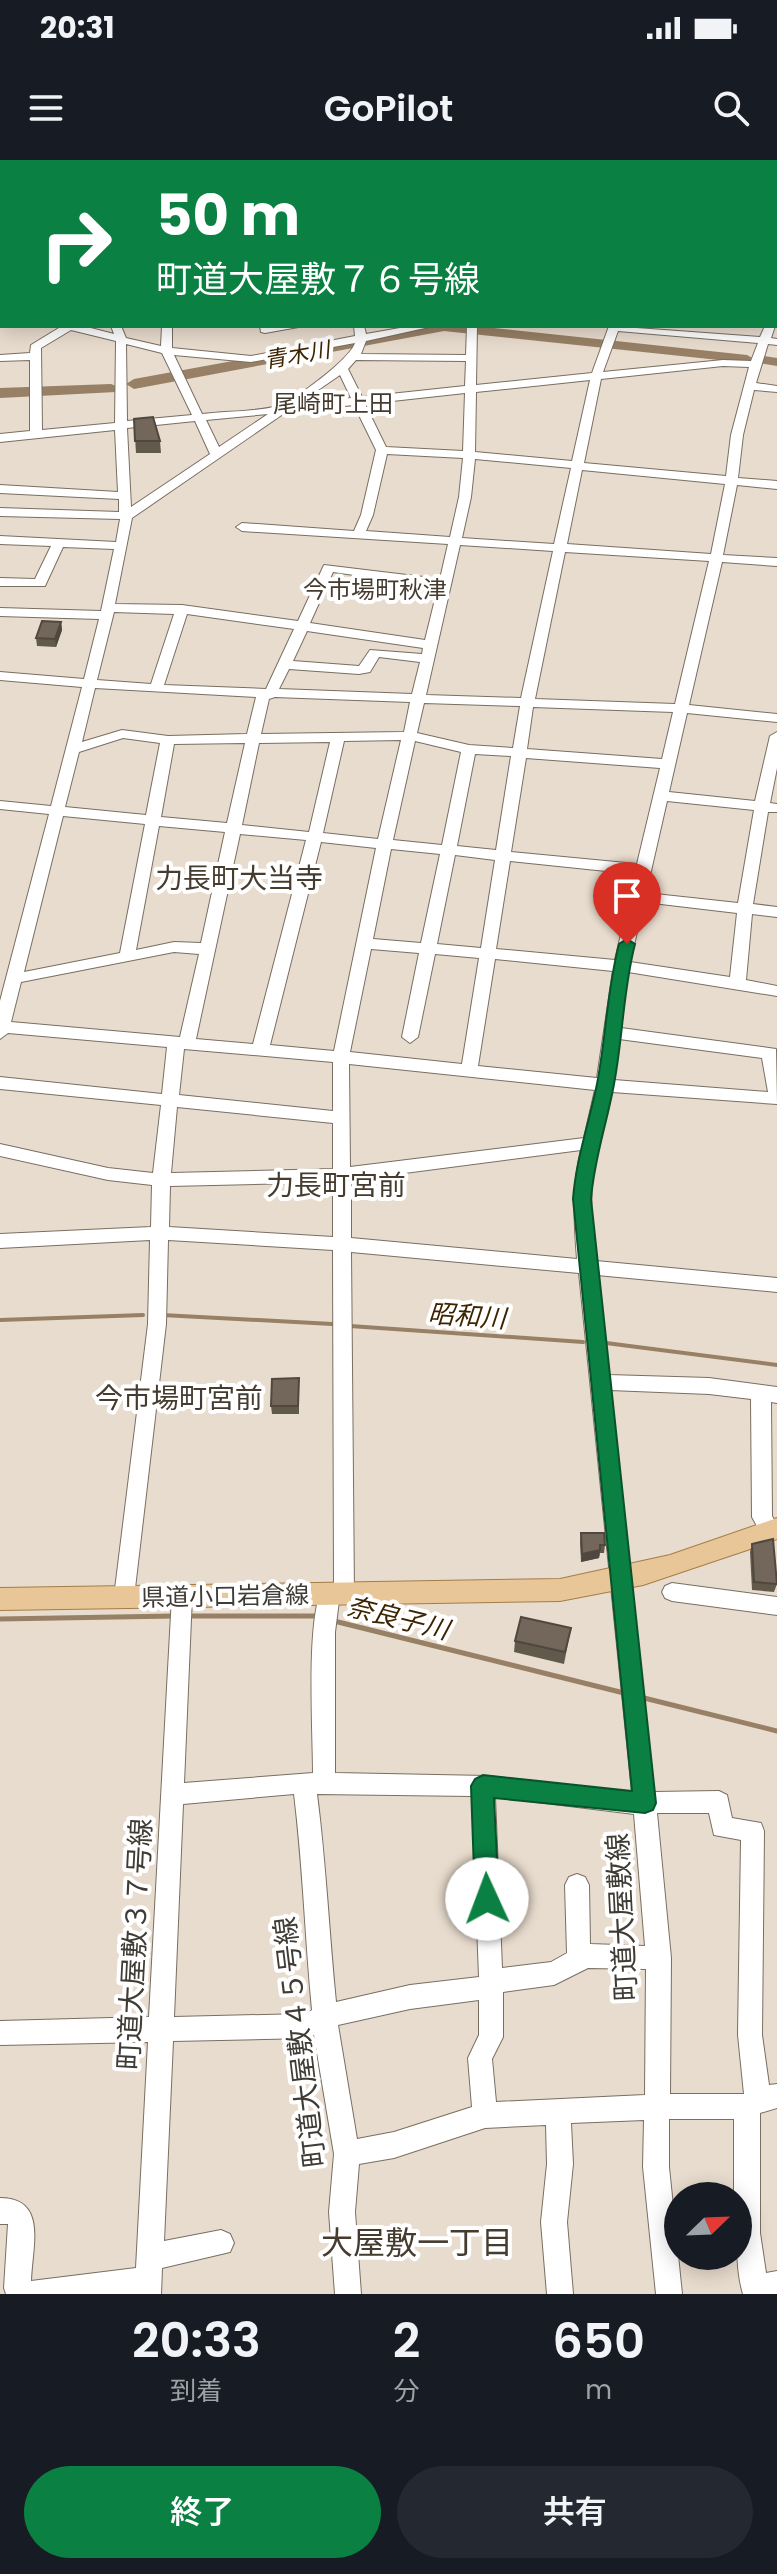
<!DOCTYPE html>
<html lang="ja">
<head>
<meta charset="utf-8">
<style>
  :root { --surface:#171b24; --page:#242831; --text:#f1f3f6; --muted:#9ea1a6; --accent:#0b8043 }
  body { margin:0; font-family:Poppins,"Noto Sans JP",sans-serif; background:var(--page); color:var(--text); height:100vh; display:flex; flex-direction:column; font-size:30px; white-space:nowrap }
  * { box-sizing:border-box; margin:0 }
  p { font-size:26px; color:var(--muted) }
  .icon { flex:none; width:44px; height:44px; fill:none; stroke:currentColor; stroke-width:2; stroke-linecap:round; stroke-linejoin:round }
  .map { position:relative; height:2134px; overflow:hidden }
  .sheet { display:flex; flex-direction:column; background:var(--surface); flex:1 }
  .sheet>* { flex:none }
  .top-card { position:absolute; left:0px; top:0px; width:778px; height:168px; box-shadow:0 4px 20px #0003; background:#0b8043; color:#fff; overflow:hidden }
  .needle { width:52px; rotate:67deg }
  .tools { position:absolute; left:664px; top:2022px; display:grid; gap:16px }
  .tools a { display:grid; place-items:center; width:88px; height:88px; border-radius:50%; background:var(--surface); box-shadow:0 4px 20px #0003; font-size:40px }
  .pin { position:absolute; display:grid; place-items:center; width:68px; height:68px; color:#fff; margin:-82px -34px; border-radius:50% 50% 50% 0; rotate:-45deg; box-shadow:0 0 8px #0007 }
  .pin .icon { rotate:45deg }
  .me { position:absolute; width:88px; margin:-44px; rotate:358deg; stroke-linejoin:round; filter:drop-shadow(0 0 6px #0008) }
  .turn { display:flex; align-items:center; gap:28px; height:168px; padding:0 24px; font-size:36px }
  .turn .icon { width:104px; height:104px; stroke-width:2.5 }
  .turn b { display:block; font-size:56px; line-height:68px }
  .eta { display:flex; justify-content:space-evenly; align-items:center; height:136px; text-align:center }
  .eta b { font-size:48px; font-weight:600; line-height:56px }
  .primary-button { display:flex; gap:16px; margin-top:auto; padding:16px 24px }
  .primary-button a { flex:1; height:92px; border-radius:48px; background:var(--accent); color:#fff; font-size:32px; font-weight:600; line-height:92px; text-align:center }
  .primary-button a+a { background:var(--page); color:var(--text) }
  .status { display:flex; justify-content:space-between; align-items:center; height:56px; padding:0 40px; background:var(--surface); direction:ltr }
  .status svg { height:22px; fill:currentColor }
  header { display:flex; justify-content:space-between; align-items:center; height:104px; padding:0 24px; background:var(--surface); font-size:36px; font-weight:600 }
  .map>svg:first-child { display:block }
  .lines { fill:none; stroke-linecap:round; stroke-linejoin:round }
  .stream-far1 { stroke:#978065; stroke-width:4 }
  .stream { stroke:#978065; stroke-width:5 }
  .river { fill:#978065; fill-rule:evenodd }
  .minor-casing { stroke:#796e62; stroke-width:2 }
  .major-casing { stroke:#a47d48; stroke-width:2 }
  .minor { fill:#fff; fill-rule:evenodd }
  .major { fill:#e9c697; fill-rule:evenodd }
  .wall { fill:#62594d }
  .shaded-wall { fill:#50483f }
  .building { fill:#72675a; stroke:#50483f; stroke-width:2 }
  .route { fill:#0b8043; stroke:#07532c; stroke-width:2 }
  .labels { text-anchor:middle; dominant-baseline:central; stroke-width:8; stroke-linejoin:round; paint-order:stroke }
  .far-water-label { font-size:22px; font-style:italic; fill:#3d2400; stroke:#fff }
  .far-quarter-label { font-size:24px; fill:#453b2f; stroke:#fff }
  .street-label { font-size:24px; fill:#3f3b35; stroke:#fff }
  .water-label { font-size:26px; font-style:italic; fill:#3d2400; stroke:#fff }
  .quarter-label { font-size:28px; fill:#453b2f; stroke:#fff }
  .near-street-label { font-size:28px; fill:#3f3b35; stroke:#fff }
  .near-neighbourhood-label { font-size:32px; fill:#453b2f; stroke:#fff }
</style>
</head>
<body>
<div class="status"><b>20:31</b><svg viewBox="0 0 49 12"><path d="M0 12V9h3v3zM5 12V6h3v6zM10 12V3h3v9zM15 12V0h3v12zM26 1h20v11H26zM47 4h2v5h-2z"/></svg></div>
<header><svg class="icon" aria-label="menu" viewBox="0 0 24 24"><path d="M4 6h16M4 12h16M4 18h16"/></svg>GoPilot<svg class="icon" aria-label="search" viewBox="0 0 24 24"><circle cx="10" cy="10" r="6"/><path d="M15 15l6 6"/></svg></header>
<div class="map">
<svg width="777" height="2134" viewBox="0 0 777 2134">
  <rect width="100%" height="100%" fill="#e8dcce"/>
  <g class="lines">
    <g class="stream-far1">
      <polyline points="162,1155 332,1164"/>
      <polyline points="0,1160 143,1155"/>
      <polyline points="350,1166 583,1182"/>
      <polyline points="606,1183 777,1205"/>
    </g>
    <g class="stream">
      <polyline points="186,1456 317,1456"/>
      <polyline points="0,1459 174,1456"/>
      <polyline points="334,1461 624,1533"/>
      <polyline points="640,1537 777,1571"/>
    </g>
    <g class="river">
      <polygon points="426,166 476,166 747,195 754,199 747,203 444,171 134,229 126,224 134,219"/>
      <polygon points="764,196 777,198 777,206 759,203 757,200"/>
      <polygon points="111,224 116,226 116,232 0,238 0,228"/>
    </g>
    <defs>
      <g id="minor">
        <polygon points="0,0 4,2 2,15 0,14"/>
        <polygon points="49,0 59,0 60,2 50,2"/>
        <polygon points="119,0 129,0 130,2 120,2"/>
        <polygon points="178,0 188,0 189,2 179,2"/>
        <polygon points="205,0 215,0 216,2 206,2"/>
        <polygon points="293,0 303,0 292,2"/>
        <polygon points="341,0 351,0 340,2"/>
        <polygon points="729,0 739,0 741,2 731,2"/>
        <polygon points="767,0 777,0 777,4 776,2"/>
        <rect x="0" y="24" width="2" height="6"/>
        <rect x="776" y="46" width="1" height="7"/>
        <polygon points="776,63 777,63 776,71"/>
        <polygon points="0,69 2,69 0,76"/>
        <rect x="776" y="79" width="1" height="6"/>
        <rect x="0" y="104" width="2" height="6"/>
        <rect x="776" y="121" width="1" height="6"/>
        <polygon points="0,134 2,134 0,141"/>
        <polygon points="0,153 2,153 0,160"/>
        <path d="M62,166H83L114,174L111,166H121L126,178L161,186L162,166H172V188L251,196L355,176L354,166H364L366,174L411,166H434L366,181L361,194L466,195L467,166H477L476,225L592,213L609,166L760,177L765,166H775L771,178L777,179V185L768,184L756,223L777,226V232L754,230L743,275L738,318L777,321V329L737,325L723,395L777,398V406L722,402L689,545L777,554V562L687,553L669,632L755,641L770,576L777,572V608L770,643L777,644V652H768L753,744L777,747V757L752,754L746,820L777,826V836L628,812L621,868L776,889L777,944L612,932L592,1017L591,1055L596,1101L777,1118V1132L597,1115L608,1215L709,1218L777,1227V1243L771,1242L772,1356L777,1365V1377L770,1380L763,1377L752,1357L751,1239L709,1234L610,1230L654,1632L719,1631L727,1635L732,1658L761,1663L764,1671L762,1875L769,1925L777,1924V1948L760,1953V2073L766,2113L777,2111V2134H743C734,2104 738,2068 738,2036H734V1959H669V2007L682,2134H656L643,2007L644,1960L571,1963L573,2004L567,2062L573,2134H547L541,2062L547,2004L546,1965L485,1968L394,1998L359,2004L355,2052L361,2134H335L329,2052L334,1994L314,1875L307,1878L173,1881L164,2081L221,2070L230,2074L234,2083L230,2092L162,2108L161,2134H6L4,2128L8,2064H0V2038C48,2038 32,2087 31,2121L136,2108L148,1882L0,1885V1861L149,1857L172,1436L175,1430L182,1427L189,1430L192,1436L184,1623L313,1613C313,1571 306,1462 322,1429L334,1428L333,1090L168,1080L166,1164L134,1437L131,1443L124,1446L117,1443L114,1437L148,1164L150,1080L0,1088V1074L151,1067L152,1025L108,1020L0,996V984L108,1008L153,1013L161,945L0,929V917L162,934L167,887L8,873L0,879V841L49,654L0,649V641L51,646L82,527L0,520V512L84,519L99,459L0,456V448L101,451L114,389L63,387L45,426H0V418L35,419L51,386L0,384V376L116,382L120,359L0,356V348L119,352V339L0,333V325L118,332L115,270L0,282V274L30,271V200L0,201V195L30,193L31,185ZM71,170L116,181L115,263L42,270L41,188ZM618,171L758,183L751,201L723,200L603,212ZM355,183C350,199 294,241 278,246C255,252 226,251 202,254L174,195L251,202ZM126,184L162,193L192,255L127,261ZM356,200L466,201L465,226L362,237L348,209ZM723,206L749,207L731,275L726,316L584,303L601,219ZM340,215L351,238L298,244ZM590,220L572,301L475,292L476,232ZM465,233L463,291L386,287L365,244ZM354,245L376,290L361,355L354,371L242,363L236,367L242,371L448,384L440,419L324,405L298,461L182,445L115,444L132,358L286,252ZM268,254L219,287L206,260ZM195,261L210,294L131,347L127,268ZM387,294L463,298L459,337L450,377L366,371L373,355ZM475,299L571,308L554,384L462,378L471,337ZM582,310L725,324L711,394L567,384ZM460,385L553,391L521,538L426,535ZM565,392L709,401L675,544L535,539ZM333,412L438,427L425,480L310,463ZM114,452L174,454L151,524L97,520ZM187,454L294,469L266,529L164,525ZM307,471L423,488L422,494L370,490L359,506L293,501ZM379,497L420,502L412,534L279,529L289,509L359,514L370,512ZM95,528L256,537L247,574L168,576L122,570L82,582ZM275,537L410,542L404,572L261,574L269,539ZM424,543L520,546L513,588L469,585L417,573ZM533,547L673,552L662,599L527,589ZM123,578L160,583L146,655L65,647L79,592ZM401,580L378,679L323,673L344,581ZM415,581L461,592L442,685L393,680ZM330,582L309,672L242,665L259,583ZM245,583L227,663L161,657L174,584ZM475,594L511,596L496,690L457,686ZM526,598L660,608L637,704L511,692ZM667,641L754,650L738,743L646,733ZM63,656L145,664L120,793L24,812ZM159,666L225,672L201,783L174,782L136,790ZM240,674L306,680L253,884L196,879ZM321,682L376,688L334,891L270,885ZM391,689L440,694L421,783L373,779ZM455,695L495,700L481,788L437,784ZM510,701L635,714L615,800L496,789ZM644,742L737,753L730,817L630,802ZM371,789L419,793L402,877L410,883L418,877L435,794L479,798L462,904L350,892ZM174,792L199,794L180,877L11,862L21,822ZM495,799L613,811L597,918L478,906ZM619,879L762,898L768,932L614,920ZM184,889L333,902V951L179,935ZM349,904L595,930L584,978L350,1007ZM177,947L333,963V1009L171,1013ZM581,990C572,1027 574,1062 577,1099L351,1078V1020ZM333,1022V1077L169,1067L170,1026ZM351,1092L579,1113L632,1632L487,1616L335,1613V1472L339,1441L351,1440L354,1434ZM294,1634C303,1706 305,1778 312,1850L305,1854L174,1857L183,1644ZM317,1634L472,1636L479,1817L410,1825L336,1842C329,1772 326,1703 317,1634ZM495,1637L634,1654L645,1786L590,1784L589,1725L585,1717L577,1714L569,1717L565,1725L567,1793L551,1802L502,1808ZM657,1653H709L714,1675L741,1680L738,1875L744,1934H670L671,1798ZM588,1808L646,1809L645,1935L496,1942L492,1899L503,1877V1832L554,1825ZM479,1840V1875L468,1898L472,1947L394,1972L357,1979L338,1865L410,1849Z"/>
        <polygon points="260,166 304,166 265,173 261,172"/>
        <polygon points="672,1423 777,1437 777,1455 672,1441 665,1438 662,1432 665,1426"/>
      </g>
      <polygon id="major" points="777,1358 777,1379 759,1386 643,1425 560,1441 0,1450 0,1428 560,1419 670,1395"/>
    </defs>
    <use href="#minor" class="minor-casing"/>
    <use href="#major" class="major-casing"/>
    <use href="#minor" class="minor"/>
    <use href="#major" class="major"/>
  </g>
  <g class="wall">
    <polygon points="448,0 584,0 584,2 449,2"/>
    <polygon points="134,259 160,281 161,293 136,293"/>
    <polygon points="61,462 62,470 56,487 37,486 36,478"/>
    <polygon points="299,1227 299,1254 272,1254 271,1246"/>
    <polygon points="581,1373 605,1385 604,1393 600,1393 599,1398 581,1402 580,1381"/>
    <polygon points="752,1384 777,1424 774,1432 752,1430 750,1392"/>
    <polygon points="571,1468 564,1504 514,1492 515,1481"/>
  </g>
  <g class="shaded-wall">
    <polygon points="61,462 62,470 56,487 55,479"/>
    <polygon points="600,1390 599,1398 581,1402 582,1394"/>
  </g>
  <g class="building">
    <polygon points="153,257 160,281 135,281 134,259"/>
    <polygon points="42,461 61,462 55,479 36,478"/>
    <polygon points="299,1218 298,1246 271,1246 272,1219"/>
    <polygon points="581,1373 604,1373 605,1385 600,1385 600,1390 582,1394"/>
    <polygon points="773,1379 777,1424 754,1422 752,1384"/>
    <polygon points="521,1457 571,1468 565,1492 515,1481"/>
  </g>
  <path class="route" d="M627,779L635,784C623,830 623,877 614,924C607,963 594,999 591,1039L656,1643L653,1650L645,1653L494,1638L499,1739L496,1747L487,1751L479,1747L475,1739L471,1626L475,1619L483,1615L632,1631L573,1039C576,999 589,963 597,924C606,877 607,830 619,784Z"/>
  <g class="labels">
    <g class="far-water-label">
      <text transform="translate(297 195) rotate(-10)">青木川</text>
    </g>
    <g class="far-quarter-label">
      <text x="333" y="243">尾崎町上田</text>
      <text x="375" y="429">今市場町秋津</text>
    </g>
    <g class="street-label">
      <text transform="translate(225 1436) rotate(-1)">県道小口岩倉線</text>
    </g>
    <g class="water-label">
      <text transform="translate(467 1156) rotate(4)">昭和川</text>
      <text transform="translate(398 1458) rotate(14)">奈良子川</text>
    </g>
    <g class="quarter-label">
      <text x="239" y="718">力長町大当寺</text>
      <text x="336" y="1025">力長町宮前</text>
      <text x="179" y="1238">今市場町宮前</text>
    </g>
    <g class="near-street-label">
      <text transform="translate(622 1757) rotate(-93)">町道大屋敷線</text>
      <text transform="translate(135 1784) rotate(-87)">町道大屋敷３７号線</text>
      <text transform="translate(300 1882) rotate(-97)">町道大屋敷４５号線</text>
    </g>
    <g class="near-neighbourhood-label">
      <text x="417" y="2082">大屋敷一丁目</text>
    </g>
  </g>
</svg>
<div class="tools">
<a><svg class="needle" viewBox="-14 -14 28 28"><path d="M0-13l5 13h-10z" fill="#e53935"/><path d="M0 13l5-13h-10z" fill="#9ea1a6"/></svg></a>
</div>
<div class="pin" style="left:627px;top:784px;background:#d93025"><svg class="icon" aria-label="arrive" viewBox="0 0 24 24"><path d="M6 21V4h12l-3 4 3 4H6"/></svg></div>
<svg class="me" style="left:487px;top:1739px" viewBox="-20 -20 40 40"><circle r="19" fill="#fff"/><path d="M0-13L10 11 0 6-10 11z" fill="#0b8043"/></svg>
<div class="top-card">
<div class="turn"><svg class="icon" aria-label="right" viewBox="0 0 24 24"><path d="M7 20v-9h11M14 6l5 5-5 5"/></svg><div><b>50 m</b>町道大屋敷７６号線</div></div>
</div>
</div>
<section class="sheet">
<div class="eta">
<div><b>20:33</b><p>到着</p></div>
<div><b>2</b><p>分</p></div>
<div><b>650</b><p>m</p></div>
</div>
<div class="primary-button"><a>終了</a><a>共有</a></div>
</section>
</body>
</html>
